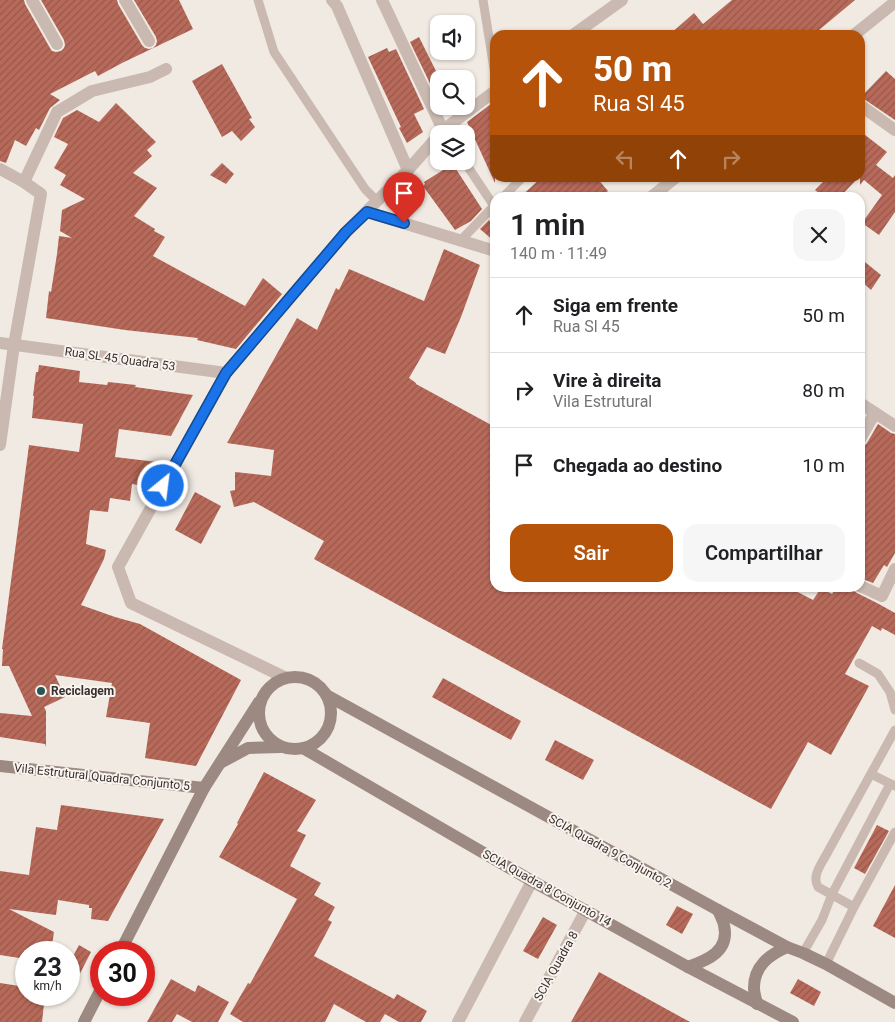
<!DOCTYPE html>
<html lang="pt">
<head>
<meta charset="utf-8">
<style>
  :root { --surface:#fff; --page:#f6f6f6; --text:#202124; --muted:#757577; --line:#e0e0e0; --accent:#b45309 }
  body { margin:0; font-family:Roboto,sans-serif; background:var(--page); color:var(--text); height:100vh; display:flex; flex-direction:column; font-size:19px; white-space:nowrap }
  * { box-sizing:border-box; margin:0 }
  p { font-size:16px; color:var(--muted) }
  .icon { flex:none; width:28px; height:28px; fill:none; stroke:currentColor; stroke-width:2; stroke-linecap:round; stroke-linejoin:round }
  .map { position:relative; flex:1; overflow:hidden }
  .side { position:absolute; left:490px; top:192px; width:375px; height:400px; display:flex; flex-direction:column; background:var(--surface); border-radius:15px; box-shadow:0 1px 4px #0004 }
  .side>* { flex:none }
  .guide { position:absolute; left:490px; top:30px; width:375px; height:152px; border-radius:15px; box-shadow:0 1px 4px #0004; background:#b45309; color:#fff; overflow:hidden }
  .fabs { position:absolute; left:430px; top:15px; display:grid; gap:10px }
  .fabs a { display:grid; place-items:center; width:45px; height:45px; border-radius:10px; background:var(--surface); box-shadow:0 1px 4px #0004; font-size:25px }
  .speed { position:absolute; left:15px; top:941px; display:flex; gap:10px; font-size:25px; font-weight:700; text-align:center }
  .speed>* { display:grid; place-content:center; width:65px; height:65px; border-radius:50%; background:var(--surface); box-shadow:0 1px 4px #0004; line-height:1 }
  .speed small { font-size:12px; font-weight:400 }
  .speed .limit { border:8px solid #d22; background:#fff; color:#111 }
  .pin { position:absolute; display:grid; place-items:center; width:42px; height:42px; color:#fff; margin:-51px -21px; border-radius:50% 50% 50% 0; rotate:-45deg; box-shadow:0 0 5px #0007 }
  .pin .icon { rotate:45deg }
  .me { position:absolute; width:55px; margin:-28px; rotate:29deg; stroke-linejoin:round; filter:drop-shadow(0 0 4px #0008) }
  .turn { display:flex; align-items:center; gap:18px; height:105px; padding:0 20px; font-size:22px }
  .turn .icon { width:65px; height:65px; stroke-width:2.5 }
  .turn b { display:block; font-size:35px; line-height:42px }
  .lanes { display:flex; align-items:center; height:48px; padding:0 20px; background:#0003; justify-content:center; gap:25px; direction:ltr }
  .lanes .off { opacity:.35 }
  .round { display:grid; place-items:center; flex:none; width:52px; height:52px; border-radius:15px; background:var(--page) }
  .headline { display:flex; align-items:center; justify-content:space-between; height:85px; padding:0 20px }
  h1 { font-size:30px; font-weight:600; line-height:38px }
  .primary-button { display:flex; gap:10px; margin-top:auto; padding:10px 20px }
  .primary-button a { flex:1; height:58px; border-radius:15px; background:var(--accent); color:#fff; font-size:20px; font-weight:600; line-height:58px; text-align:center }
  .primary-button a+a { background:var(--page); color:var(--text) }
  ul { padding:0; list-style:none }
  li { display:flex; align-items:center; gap:15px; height:75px; padding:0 20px; border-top:1px solid var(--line) }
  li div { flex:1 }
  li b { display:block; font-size:19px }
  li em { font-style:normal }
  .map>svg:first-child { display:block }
  .building { fill:url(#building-hatch) }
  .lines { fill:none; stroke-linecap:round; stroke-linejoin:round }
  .lane { stroke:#c9b9b0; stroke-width:9 }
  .street { stroke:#c9b9b0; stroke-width:12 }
  .secondary { stroke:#9c8981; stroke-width:12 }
  .route-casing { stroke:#114b97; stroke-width:12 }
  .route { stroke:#1a73e8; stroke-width:9 }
  .poi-dot { fill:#275655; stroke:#f9f4ef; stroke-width:2 }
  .labels { text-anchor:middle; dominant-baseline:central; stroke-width:4; stroke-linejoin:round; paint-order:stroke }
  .street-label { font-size:12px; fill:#39302d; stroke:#f9f4ef }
  .poi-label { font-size:12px; font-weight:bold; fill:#39302d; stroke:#f9f4ef; text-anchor:start }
</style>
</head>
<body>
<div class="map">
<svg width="895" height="1022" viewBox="0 0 895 1022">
  <defs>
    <pattern id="building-hatch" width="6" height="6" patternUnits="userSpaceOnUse" patternTransform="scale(1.25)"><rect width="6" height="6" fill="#b86a5a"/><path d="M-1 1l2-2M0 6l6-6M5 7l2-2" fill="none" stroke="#97584b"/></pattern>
  </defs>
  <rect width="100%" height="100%" fill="#f1eae3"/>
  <g class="building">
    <polygon points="0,0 24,0 25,4 50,48 52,51 56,52 61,51 64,48 65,45 64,40 41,0 117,0 118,4 142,45 145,48 149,49 153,48 156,45 157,41 156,37 134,0 179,0 193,29 122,63 98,76 95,71 50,94 60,100 50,108 39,130 36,128 26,146 15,140 6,163 0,161"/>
    <polygon points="732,0 855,0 813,35 669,35 694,13 703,24"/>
    <polygon points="419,37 439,77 439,102 410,42"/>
    <polygon points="387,48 389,52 396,49 424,109 414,114 423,132 407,143 399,128 401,127 368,57"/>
    <polygon points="222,64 252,118 249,119 255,127 241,141 232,131 222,137 192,81"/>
    <polygon points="886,71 895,79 895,120 861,97"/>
    <polygon points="495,101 495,183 467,122"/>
    <polygon points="116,103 156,142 147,150 152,156 133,173 157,188 134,216 155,229 154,231 165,237 153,256 245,306 263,278 282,294 236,349 197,340 198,338 125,330 46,318 49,291 51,292 57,254 59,236 72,238 60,231 62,210 85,199 60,185 66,175 54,168 68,144 54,137 63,118 77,110 99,122"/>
    <polygon points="860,131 887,152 876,165 893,178 895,175 895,212 879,235 862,223 882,195 864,180 860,185"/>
    <polygon points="222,163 234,174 226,184 210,175"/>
    <polygon points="451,165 452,167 454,166 482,209 471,221 455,230 423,186 425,184 424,182"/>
    <polygon points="541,178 597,178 608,191 600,198 519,198"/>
    <polygon points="827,178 858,178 839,198 825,198 815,190"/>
    <polygon points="489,220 495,229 495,242 480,229"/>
    <polygon points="444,249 480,265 461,317 445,354 427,347 409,378 416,383 416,384 495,427 495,588 790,588 813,600 821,588 832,594 836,588 852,588 854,591 857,593 877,603 895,613 895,635 882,628 881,631 872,626 845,674 869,686 831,755 808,742 771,809 314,559 324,541 254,502 234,507 230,491 235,490 235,472 271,476 274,450 227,443 297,318 317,330 336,288 339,290 349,269 424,301"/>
    <polygon points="860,258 881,275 871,290 860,280"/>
    <polygon points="39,365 80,371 79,382 107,385 108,382 136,385 135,387 193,395 171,436 119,429 115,457 157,462 144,486 132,484 130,501 110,498 108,512 90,510 86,544 106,550 104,559 81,605 115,617 140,624 241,680 196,766 145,758 150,723 106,717 112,683 55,675 65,697 44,707 46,711 46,747 45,744 0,737 0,713 32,716 9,666 2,666 3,649 2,649 29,445 79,452 83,424 32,418 34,396 33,396 36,372 38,372"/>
    <polygon points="878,424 891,433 895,434 895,553 887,567 884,565 873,583 860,578 860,447 864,446 867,443"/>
    <polygon points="195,492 221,506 201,544 175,530"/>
    <polygon points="443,678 521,721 511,740 432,697"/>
    <polygon points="555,740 594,760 583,780 545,760"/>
    <polygon points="264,772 316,800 297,831 306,835 290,866 321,883 314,895 335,907 328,920 332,922 314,956 394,999 397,994 427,1011 421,1022 399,1022 385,1014 380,1022 366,1022 334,1004 325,1022 243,1022 230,1014 248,983 250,984 297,899 219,857 238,824 237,823"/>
    <polygon points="61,805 164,819 108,921 91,919 92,908 89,908 89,905 58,900 56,915 9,909 54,932 51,952 26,952 26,959 0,955 0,871 29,875 36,827 57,830"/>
    <polygon points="877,825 889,831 865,874 854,868"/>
    <polygon points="895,885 895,938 873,926"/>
    <polygon points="677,906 693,914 682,934 666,925"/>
    <polygon points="543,917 557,925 538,959 523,951"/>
    <polygon points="79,945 91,952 69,995 69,964"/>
    <polygon points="599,972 690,1022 571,1022"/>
    <polygon points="171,979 195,992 198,985 229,1002 218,1022 192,1022 177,1014 172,1022 147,1022"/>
    <polygon points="798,979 821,992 814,1006 790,993"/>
    <polygon points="0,983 26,987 26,995 45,995 42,1022 0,1022"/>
  </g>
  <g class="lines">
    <g class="lane">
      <polyline points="258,0 274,52 365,189 377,201"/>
      <polyline points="483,0 495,75"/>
      <polyline points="464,161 494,206"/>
      <polyline points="502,198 522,178"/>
      <polyline points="460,241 495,205"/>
      <polyline points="859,663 878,674 890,692 895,710"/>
      <polyline points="871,774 895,786"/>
      <path d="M854,907L818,887C812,877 820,866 825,857L895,730"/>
      <polyline points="803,953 822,920 832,894 890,784"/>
      <polyline points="826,964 854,907 895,832"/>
    </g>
    <g class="street">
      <polyline points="32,0 57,44"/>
      <polyline points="125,0 149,41"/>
      <polyline points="332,0 337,6 408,170"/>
      <polyline points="382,0 443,130"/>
      <polyline points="573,35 622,0"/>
      <polyline points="854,35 895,2"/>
      <polyline points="860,105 895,130"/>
      <polyline points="440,134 443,130 495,91"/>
      <polyline points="0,169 24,182 41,194 14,345 0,445"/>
      <polyline points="24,182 57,112 92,91 150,77 166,69"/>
      <polyline points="650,198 675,178"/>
      <polyline points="367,212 495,251"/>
      <polyline points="0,343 226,373"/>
      <polyline points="860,403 895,426"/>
      <polyline points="860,439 875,413"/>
      <polyline points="860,586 882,596 895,569"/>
      <polyline points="284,677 131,603 118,567 226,373 346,232 408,170 439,135"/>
      <polyline points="458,1022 532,881"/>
      <polyline points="525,1022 586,910"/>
    </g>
    <g class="secondary">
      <circle cx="295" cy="713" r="36"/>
      <polyline points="328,696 718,910 787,947 803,953 826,964 895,1003"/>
      <polyline points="303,748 532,881 688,967 793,1022"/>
      <polyline points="222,762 248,748 281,747"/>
      <polyline points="0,766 204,788"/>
      <polyline points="120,952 204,788 259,702"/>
      <path d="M688,967C708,960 730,951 724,925C723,920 720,915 718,910"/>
      <path d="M757,1004C756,999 754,993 754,988C754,966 769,955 787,947"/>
      <polyline points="84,1022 101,989"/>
    </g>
  </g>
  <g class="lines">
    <defs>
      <polyline id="route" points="163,486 226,373 346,232 367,212 404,223"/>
    </defs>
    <use href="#route" class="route-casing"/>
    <use href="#route" class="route"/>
  </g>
  <circle class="poi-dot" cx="41" cy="691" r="5"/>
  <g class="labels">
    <g class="street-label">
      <text transform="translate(120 359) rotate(8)">Rua SL 45 Quadra 53</text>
      <text transform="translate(102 777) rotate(6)">Vila Estrutural Quadra Conjunto 5</text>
      <text transform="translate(610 851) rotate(29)">SCIA Quadra 9 Conjunto 2</text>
      <text transform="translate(547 888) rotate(29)">SCIA Quadra 8 Conjunto 14</text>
      <text transform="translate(556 966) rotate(-61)">SCIA Quadra 8</text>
    </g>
    <g class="poi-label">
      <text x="51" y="691">Reciclagem</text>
    </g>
  </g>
</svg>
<div class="fabs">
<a><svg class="icon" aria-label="sound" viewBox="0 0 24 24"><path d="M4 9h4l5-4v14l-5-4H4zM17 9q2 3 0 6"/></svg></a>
<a><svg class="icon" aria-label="search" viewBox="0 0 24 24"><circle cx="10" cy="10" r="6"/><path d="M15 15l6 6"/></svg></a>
<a><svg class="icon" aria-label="layers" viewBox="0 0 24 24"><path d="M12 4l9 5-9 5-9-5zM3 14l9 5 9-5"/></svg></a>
</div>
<div class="speed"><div>23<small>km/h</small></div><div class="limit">30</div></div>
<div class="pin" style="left:404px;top:223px;background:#d93025"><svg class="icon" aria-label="arrive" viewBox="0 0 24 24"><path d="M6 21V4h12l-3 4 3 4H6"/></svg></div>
<svg class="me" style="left:163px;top:486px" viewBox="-20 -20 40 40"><circle r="17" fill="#1a73e8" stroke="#fff" stroke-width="3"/><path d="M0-11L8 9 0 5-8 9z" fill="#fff"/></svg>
<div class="guide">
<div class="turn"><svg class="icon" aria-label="ahead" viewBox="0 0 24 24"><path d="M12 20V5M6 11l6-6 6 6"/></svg><div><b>50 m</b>Rua Sl 45</div></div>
<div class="lanes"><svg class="icon off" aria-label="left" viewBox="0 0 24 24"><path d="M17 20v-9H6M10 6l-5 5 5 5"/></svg><svg class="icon" aria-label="ahead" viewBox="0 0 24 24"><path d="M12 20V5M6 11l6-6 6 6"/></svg><svg class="icon off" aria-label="right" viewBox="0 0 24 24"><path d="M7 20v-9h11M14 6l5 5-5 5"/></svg></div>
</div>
<section class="side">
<div class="headline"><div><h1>1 min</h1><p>140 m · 11:49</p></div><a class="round"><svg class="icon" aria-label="close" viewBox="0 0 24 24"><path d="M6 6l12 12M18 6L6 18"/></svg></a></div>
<ul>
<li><svg class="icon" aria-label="ahead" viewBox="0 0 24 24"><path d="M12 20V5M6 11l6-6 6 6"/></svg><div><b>Siga em frente</b><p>Rua Sl 45</p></div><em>50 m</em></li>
<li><svg class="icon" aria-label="right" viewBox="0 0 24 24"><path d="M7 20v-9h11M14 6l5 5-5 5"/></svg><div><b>Vire à direita</b><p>Vila Estrutural</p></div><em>80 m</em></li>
<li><svg class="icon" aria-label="arrive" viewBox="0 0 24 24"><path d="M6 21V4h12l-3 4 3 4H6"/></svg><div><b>Chegada ao destino</b></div><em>10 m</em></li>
</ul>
<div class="primary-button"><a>Sair</a><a>Compartilhar</a></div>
</section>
</div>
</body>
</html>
